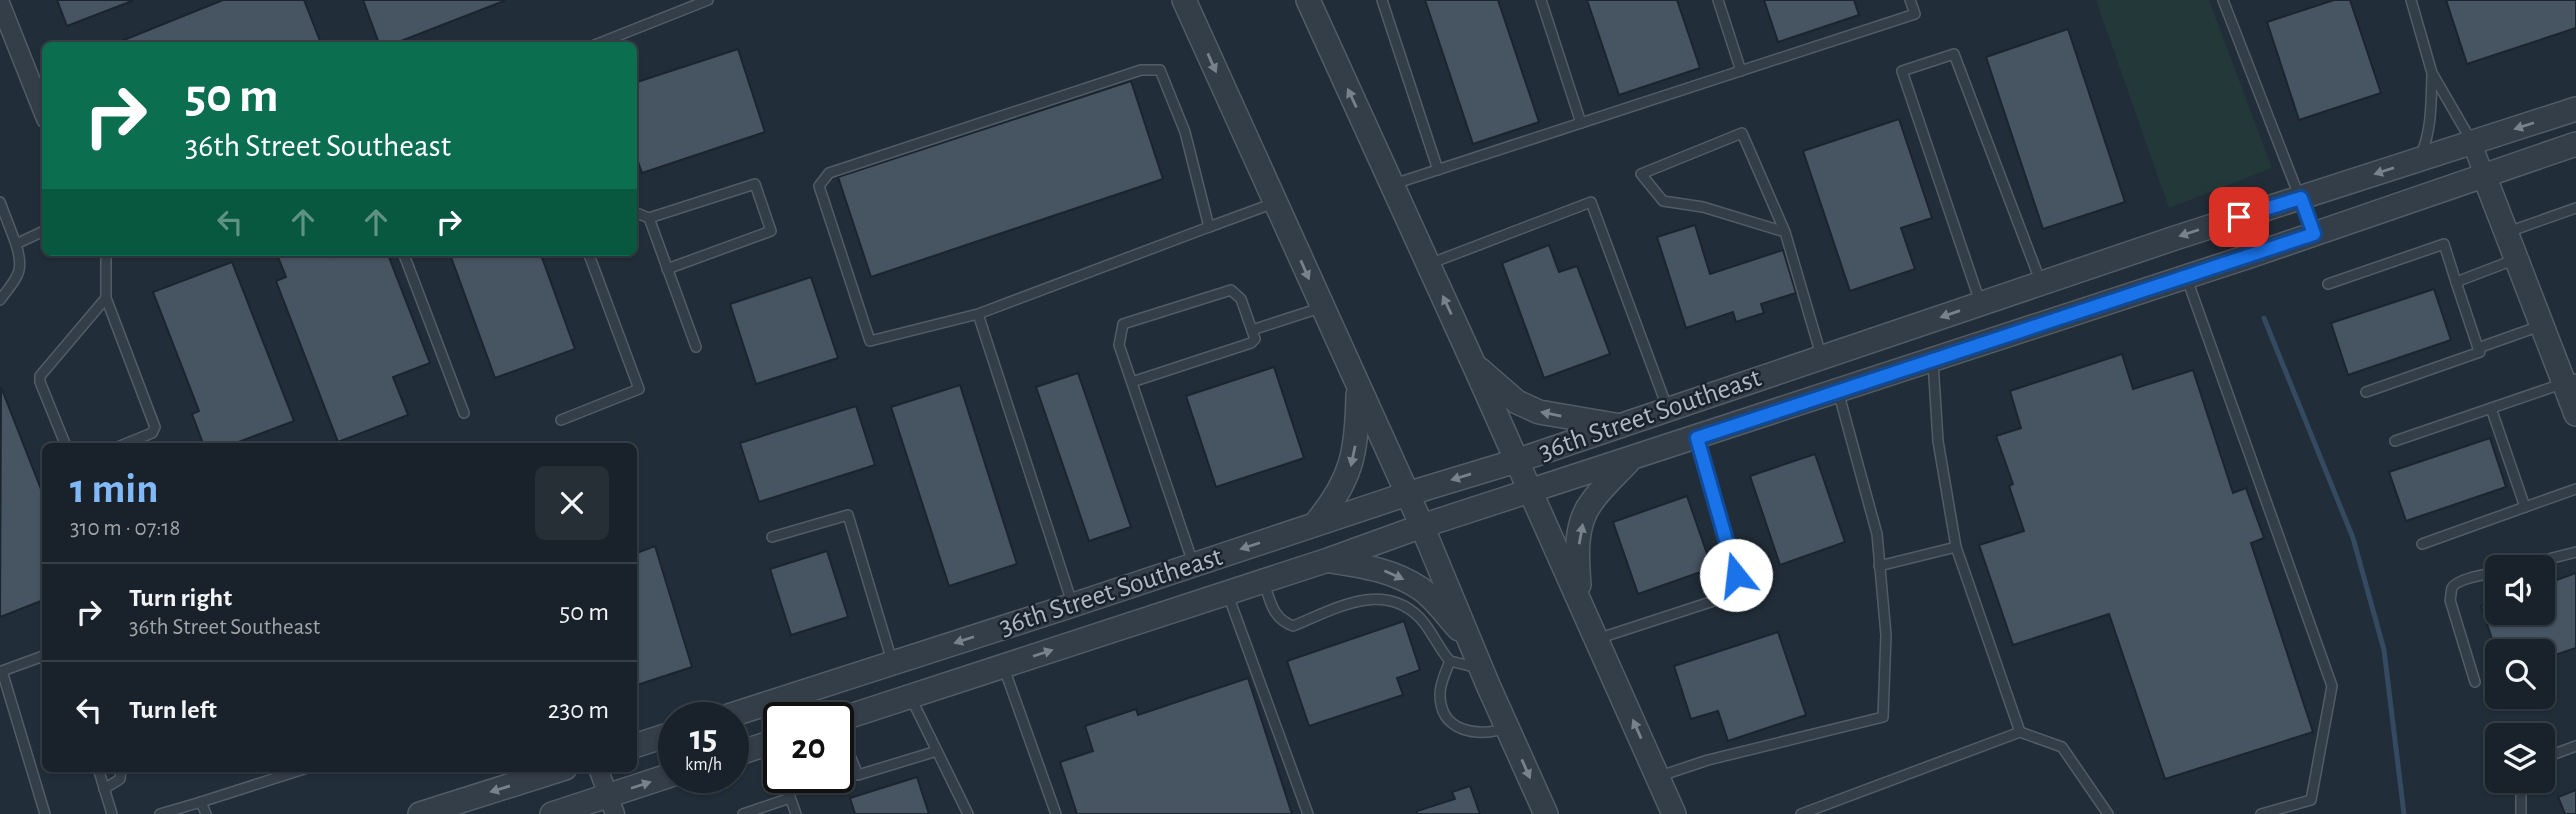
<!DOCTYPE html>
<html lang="en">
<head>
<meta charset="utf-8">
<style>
  :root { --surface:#19222a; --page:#262f36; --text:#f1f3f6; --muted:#9fa4a8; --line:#373f47; --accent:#81b9f8 }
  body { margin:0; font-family:"Alegreya Sans",sans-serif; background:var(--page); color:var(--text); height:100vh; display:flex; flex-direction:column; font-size:26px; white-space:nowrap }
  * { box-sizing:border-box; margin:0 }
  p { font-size:23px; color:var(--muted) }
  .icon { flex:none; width:38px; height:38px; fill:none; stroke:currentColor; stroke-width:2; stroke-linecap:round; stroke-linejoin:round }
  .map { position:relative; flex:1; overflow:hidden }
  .drawer { position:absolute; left:42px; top:443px; width:595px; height:329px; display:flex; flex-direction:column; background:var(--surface); border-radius:10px; box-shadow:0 2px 5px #0004,0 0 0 2px var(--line) }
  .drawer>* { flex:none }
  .top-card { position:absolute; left:42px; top:42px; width:595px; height:214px; border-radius:10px; box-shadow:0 2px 5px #0004,0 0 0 2px var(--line); background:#0b6e4f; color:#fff; overflow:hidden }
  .buttons { position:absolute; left:2485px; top:555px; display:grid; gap:14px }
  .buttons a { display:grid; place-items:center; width:70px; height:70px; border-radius:10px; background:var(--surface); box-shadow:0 2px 5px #0004,0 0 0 2px var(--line); font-size:35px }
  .speed { position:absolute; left:658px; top:702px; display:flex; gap:14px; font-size:35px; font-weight:700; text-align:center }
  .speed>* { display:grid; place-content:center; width:91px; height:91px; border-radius:50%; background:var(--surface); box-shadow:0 2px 5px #0004,0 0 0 2px var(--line); line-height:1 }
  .speed small { font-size:18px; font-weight:400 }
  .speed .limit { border:4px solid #111; border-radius:10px; background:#fff; color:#111 }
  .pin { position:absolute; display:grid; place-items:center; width:60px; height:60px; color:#fff; margin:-30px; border-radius:14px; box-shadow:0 4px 10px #0006 }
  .me { position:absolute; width:77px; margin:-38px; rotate:344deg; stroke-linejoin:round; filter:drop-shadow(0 0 5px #0008) }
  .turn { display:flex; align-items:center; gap:24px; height:147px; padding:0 28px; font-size:32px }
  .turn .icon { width:91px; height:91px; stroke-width:2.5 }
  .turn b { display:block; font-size:49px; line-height:60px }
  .lanes { display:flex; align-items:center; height:66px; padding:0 28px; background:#0003; justify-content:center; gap:35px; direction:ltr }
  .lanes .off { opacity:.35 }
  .round { display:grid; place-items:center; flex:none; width:74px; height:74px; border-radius:10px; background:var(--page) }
  .head { display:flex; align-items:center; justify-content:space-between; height:119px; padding:0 28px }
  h1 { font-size:42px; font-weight:600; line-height:52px; color:var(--accent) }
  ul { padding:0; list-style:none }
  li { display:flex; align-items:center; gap:21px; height:98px; padding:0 28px; border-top:2px solid var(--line) }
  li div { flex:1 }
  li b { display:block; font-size:26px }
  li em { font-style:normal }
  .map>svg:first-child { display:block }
  .green { fill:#233939 }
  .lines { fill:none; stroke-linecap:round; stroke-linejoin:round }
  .stream { stroke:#344a60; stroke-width:5 }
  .building { fill:#475462; stroke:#1c252f; stroke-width:2 }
  .service-casing { stroke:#525c66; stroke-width:12 }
  .minor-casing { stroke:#525c66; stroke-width:21 }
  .tertiary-casing { stroke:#525c66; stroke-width:26 }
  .service { stroke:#343e49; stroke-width:9 }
  .minor { stroke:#343e49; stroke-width:18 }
  .tertiary { stroke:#343e49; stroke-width:23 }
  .oneway { fill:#78828d }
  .route-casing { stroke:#114b97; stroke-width:18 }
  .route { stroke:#1a73e8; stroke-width:12 }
  .labels { text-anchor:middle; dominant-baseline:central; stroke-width:5; stroke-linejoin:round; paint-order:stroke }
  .street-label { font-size:28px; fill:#afb9c5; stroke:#1a232d }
</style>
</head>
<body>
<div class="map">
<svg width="2576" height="814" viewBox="0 0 2576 814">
  <rect width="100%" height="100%" fill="#212d38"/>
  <polygon class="green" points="2096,0 2209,0 2272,168 2169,208"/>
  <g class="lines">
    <polyline class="stream" points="2264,318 2353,538 2384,650 2404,814"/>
  </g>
  <g class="building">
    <polygon points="57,0 132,0 132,1 67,26"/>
    <polygon points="223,0 304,0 322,46 109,46"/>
    <polygon points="363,0 504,0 504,1 388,46 380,46"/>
    <polygon points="1425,0 1498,0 1539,122 1473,144"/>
    <polygon points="1587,0 1677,0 1700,68 1619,95"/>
    <polygon points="1764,0 1854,0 1859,15 1778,42"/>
    <polygon points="2334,0 2350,0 2381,93 2299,120 2267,22"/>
    <polygon points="2446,0 2576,0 2576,28 2467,64"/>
    <polygon points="2068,29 2125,202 2043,229 1986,57"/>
    <polygon points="738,49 765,132 642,173 637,159 634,160 634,83"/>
    <polygon points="1131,81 1163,179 871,277 838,177"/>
    <polygon points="1899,119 1932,218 1901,228 1915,269 1850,291 1803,151"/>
    <polygon points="1695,225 1710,274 1783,250 1796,293 1761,304 1764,313 1736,322 1733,312 1686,328 1657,237"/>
    <polygon points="1549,245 1559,272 1577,266 1610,354 1544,378 1502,263"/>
    <polygon points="276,252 332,252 334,257 348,252 387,252 430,363 393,377 408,415 338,442 276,281 286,277"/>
    <polygon points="466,252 540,252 575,349 495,378 451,257"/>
    <polygon points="232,262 294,421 228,446 204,446 192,414 199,411 153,292"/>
    <polygon points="811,277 838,358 756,384 730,304"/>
    <polygon points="2434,289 2451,340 2348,375 2331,323"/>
    <polygon points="2122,354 2133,389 2193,370 2233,493 2246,488 2264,538 2251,543 2313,732 2165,779 2109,614 2013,645 1979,545 2024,531 2009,486 2013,484 1996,436 2021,428 2010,391"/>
    <polygon points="1274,367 1304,458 1216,487 1186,396"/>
    <polygon points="1078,373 1131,527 1089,541 1036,387"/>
    <polygon points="960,385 1017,564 949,586 891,407"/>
    <polygon points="1,387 46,502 46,599 0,617"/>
    <polygon points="856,406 875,465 759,502 740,443"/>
    <polygon points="2490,438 2506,487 2406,521 2389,472"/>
    <polygon points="1815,454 1845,542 1780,565 1750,476"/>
    <polygon points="1687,496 1712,568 1638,594 1613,522"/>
    <polygon points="655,546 692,667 634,686 634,554"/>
    <polygon points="827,551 848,617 791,635 770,569"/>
    <polygon points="2576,573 2576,648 2543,659 2543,651 2496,651 2481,606 2497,600 2497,612 2543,612 2543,585"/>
    <polygon points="1404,621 1420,670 1397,678 1403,695 1309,726 1287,661"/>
    <polygon points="1778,632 1806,715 1728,741 1718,711 1691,719 1674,666"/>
    <polygon points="1248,678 1292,814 1077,814 1060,762 1093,751 1085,726 1136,709 1138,715"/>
    <polygon points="917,777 929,814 855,814 850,798"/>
    <polygon points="1470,786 1480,814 1417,814 1417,811 1455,799 1452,792"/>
    <polygon points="2576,790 2576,814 2565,814 2558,797"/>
  </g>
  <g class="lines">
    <defs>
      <g id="service">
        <polyline points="1382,0 1438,170"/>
        <polyline points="1541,0 1581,123"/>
        <polyline points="1718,0 1741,71"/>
        <polyline points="2223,0 2313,232"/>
        <polyline points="2411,0 2432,73 2472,142"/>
        <polyline points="592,46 708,0"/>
        <path d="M2421,154C2432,130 2431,101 2432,75"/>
        <polyline points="1394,184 1915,14 1910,0"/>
        <polyline points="0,202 16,244"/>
        <polyline points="634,212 649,218 696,347"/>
        <polyline points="649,218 755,184 771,231 667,269"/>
        <polyline points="1209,227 1274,203"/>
        <polyline points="1785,232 1703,207 1663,201 1641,174 1742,133 1785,232 1821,355"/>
        <polyline points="2508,232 2576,208"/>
        <polyline points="106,252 106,298 155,427 152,433 120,446"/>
        <polyline points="403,252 464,413"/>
        <polyline points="2516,259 2456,282 2478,348 2540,326"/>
        <polyline points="1429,264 1591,202 1667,407"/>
        <polyline points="2187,279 2332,686 2311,800 2261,814"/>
        <polyline points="2328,284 2444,244 2456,282"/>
        <path d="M0,300C17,277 25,273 16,244L46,230"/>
        <polyline points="1980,302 1902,71 1954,54 2041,283"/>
        <polyline points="978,314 1209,227 1185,132 1160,70 1141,70 829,173 819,186 870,341 978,314 1072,603"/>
        <polyline points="1252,330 1320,308"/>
        <polyline points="1933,362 1938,441 1956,547 2020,732"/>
        <polyline points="1132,382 1251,343 1255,339 1241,299 1231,290 1123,324 1119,345 1193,563"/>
        <polyline points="2366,392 2480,352 2478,348"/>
        <polyline points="2491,408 2525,507 2576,489"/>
        <polyline points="561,420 639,389 588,252"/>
        <polyline points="2395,441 2576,379"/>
        <polyline points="66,446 40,382 40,376 106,298"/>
        <polyline points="772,537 848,515 892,661"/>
        <polyline points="2422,544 2525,507"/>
        <polyline points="1879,566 1956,547"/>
        <polyline points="2517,567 2576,552"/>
        <path d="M1264,583C1271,602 1272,618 1293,626C1333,610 1381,580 1419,617C1432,630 1438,648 1450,661L1470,666L1478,662"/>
        <polyline points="1228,595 1308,814"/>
        <polyline points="1597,639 1732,595 1736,575 1697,438"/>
        <path d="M1450,661C1446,671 1440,683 1440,694C1440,733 1478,737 1507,728"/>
        <polyline points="1004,668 1056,814"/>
        <path d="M2475,682L2450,600C2451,598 2451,590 2452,588C2456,579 2487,574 2497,572"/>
        <polyline points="911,698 968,814"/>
        <polyline points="838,727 858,775 937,751"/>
        <polyline points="771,744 779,765"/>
        <polyline points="2543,758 2576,746"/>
        <polyline points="98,768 112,814"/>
        <polyline points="1660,776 1708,760 1883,717 1886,635 1877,534 1838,391"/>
        <polyline points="783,777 796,814"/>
        <polyline points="104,789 120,779 121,768"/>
        <polyline points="201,802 307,768"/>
        <polyline points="45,814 2,671 46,655"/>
        <polyline points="160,814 201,802 206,814"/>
        <polyline points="743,814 790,798"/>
        <polyline points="1801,814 2020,732 2062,747 2108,814"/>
        <polyline points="2521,814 2521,786 2524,780"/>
      </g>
      <g id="minor">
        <polyline points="0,3 46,119"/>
        <polyline points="2472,143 2484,175"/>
        <polyline points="598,768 615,814"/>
      </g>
      <g id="tertiary">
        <polyline points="1184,0 1422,526 1488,685 1546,814"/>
        <polyline points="1308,0 1475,367 1674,814"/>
        <polyline points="2484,175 2576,414"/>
        <polyline points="1479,369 1517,402 1539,412 1615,425"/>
        <path d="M1315,524C1352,480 1357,452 1358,395"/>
        <path d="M1331,561C1363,566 1393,570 1421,589C1435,599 1447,616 1459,629"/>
        <path d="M1579,585C1577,560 1574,525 1591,503C1601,488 1616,475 1628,462"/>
        <polyline points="722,718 1073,605 1407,494 1516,461 2175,238 2576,109"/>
        <polyline points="838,720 1328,560 1422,526 2250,256 2576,144"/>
        <polyline points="634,746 674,733"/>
        <polyline points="733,755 779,740"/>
        <polyline points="420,814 565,768"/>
        <polyline points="552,814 674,774"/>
      </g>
    </defs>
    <use href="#service" class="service-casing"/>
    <use href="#minor" class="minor-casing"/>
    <use href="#tertiary" class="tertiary-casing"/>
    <use href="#service" class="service"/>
    <use href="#minor" class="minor"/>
    <use href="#tertiary" class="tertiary"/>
  </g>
  <defs><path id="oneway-solid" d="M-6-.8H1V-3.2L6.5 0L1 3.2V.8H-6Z" transform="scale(1.75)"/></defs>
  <g class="oneway">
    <use href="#oneway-solid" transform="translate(1212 63) rotate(66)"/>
    <use href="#oneway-solid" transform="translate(1352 98) rotate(-115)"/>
    <use href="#oneway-solid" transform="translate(2524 126) rotate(162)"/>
    <use href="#oneway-solid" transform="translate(2384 171) rotate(162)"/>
    <use href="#oneway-solid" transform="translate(2189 233) rotate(162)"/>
    <use href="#oneway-solid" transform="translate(1305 270) rotate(66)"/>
    <use href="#oneway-solid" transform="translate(1447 305) rotate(-115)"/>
    <use href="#oneway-solid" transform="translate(1950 314) rotate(161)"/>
    <use href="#oneway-solid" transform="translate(1551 414) rotate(-169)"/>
    <use href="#oneway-solid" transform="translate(1353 456) rotate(102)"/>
    <use href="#oneway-solid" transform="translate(1461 477) rotate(163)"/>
    <use href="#oneway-solid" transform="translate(1581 534) rotate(-80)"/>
    <use href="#oneway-solid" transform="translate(1250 546) rotate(162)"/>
    <use href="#oneway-solid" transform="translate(1394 575) rotate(24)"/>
    <use href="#oneway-solid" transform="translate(964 640) rotate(162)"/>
    <use href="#oneway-solid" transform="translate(1043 653) rotate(-18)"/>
    <use href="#oneway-solid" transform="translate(1637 729) rotate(-114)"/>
    <use href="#oneway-solid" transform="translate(1526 769) rotate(66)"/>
    <use href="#oneway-solid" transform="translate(641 785) rotate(-18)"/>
    <use href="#oneway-solid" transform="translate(500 789) rotate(163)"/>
  </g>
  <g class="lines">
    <defs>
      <polyline id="route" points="1736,575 1697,438 2314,234 2301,198 2239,217"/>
    </defs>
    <use href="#route" class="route-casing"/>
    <use href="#route" class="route"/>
  </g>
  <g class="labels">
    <g class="street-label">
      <text transform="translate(1650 415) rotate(-19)">36th Street Southeast</text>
      <text transform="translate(1111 592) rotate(-18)">36th Street Southeast</text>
    </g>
  </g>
</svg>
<div class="buttons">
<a><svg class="icon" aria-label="sound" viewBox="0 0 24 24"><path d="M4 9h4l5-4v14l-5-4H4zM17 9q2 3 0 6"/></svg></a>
<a><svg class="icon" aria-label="search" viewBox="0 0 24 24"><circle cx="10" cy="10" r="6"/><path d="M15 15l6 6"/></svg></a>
<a><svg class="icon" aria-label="layers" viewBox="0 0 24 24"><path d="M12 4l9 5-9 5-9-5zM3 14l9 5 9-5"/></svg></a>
</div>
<div class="speed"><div>15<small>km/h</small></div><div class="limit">20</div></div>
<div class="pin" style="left:2239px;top:217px;background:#d93025"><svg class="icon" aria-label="arrive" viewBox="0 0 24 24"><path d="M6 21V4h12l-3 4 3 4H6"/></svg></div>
<svg class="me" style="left:1736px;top:575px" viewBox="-20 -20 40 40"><circle r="19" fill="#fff"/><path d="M0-13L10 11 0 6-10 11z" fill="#1a73e8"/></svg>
<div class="top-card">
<div class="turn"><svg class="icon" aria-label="right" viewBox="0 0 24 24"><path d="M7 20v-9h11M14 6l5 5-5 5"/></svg><div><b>50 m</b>36th Street Southeast</div></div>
<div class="lanes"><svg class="icon off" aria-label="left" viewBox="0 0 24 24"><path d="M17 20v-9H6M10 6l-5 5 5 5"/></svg><svg class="icon off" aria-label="ahead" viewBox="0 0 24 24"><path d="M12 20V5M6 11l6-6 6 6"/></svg><svg class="icon off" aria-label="ahead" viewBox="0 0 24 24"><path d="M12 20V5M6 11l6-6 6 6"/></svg><svg class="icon" aria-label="right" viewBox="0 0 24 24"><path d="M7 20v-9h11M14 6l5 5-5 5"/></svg></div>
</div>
<section class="drawer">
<div class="head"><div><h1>1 min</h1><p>310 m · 07:18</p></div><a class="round"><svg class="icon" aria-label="close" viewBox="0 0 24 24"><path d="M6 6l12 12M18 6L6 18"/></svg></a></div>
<ul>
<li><svg class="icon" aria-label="right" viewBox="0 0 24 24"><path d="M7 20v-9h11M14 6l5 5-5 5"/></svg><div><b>Turn right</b><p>36th Street Southeast</p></div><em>50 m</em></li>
<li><svg class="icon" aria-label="left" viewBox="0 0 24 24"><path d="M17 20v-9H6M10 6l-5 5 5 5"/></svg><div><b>Turn left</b></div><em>230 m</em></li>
</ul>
</section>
</div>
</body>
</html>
